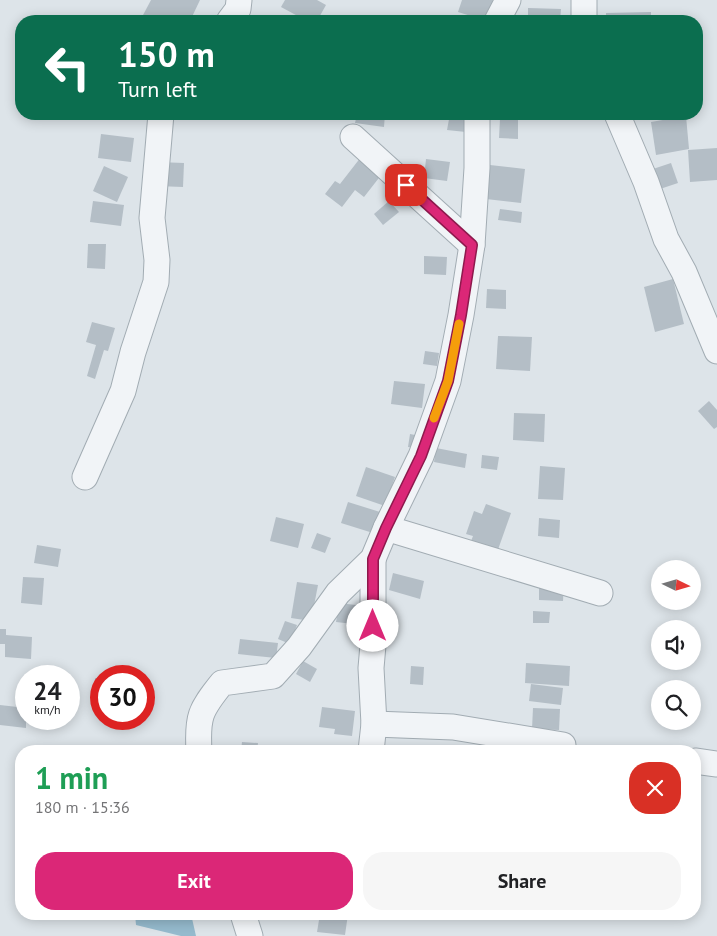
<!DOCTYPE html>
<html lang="en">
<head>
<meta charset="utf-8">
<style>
  :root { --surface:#fff; --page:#f6f6f6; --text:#202124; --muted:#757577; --accent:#db2777 }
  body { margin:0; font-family:"PT Sans",sans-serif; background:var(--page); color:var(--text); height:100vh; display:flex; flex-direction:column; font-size:19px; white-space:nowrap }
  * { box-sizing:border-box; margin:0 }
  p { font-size:16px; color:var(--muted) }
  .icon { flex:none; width:28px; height:28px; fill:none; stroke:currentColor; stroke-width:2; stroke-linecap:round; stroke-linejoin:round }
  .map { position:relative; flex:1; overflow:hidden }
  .details { position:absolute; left:15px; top:745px; width:686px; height:175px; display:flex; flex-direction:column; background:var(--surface); border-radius:20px; box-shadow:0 2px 12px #0003 }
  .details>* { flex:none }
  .hud { position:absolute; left:15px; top:15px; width:688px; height:105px; border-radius:20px; box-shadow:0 2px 12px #0003; background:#0b6e4f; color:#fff; overflow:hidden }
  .needle { width:32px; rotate:95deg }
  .buttons { position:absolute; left:651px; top:560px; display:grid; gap:10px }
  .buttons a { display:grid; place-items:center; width:50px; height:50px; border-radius:50%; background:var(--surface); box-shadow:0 2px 12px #0003; font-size:25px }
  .speed { position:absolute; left:15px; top:665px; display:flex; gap:10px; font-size:25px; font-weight:700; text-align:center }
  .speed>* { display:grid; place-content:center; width:65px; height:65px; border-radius:50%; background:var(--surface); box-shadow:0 2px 12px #0003; line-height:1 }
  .speed small { font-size:12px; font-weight:400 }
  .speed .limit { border:8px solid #d22; background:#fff; color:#111 }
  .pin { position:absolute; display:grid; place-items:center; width:42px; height:42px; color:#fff; margin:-21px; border-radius:10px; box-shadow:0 2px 8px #0006 }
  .me { position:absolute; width:55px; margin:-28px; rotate:0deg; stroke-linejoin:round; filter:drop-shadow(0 0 4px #0008) }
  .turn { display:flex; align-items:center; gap:18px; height:105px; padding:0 20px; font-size:22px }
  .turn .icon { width:65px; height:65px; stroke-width:2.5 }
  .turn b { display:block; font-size:35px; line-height:42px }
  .round { display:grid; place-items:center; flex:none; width:52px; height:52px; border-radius:20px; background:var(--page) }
  .summary { display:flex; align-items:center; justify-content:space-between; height:85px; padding:0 20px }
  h1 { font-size:30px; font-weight:800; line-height:38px; color:#1e9e55 }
  .button { display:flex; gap:10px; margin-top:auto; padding:10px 20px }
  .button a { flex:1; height:58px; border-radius:20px; background:var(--accent); color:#fff; font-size:20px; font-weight:800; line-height:58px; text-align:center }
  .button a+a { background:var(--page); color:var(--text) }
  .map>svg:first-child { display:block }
  .water { fill:#95bacd }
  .building { fill:#b4bec6 }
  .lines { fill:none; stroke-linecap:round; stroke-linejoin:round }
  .minor-casing { stroke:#a2acb3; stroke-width:27 }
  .minor { stroke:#f1f4f7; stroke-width:25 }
  .route-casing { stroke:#8e194d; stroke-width:12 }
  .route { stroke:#db2777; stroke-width:9 }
  .slow { stroke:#f59e0b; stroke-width:9 }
</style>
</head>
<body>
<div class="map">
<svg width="717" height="936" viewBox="0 0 717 936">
  <rect width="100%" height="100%" fill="#dde4e9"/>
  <polygon class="water" points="135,914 191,914 196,936 181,936 136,925"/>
  <g class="building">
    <polygon points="151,0 200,0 190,21 150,21 142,17"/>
    <polygon points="285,0 317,0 326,5 317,21 307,21 281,7"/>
    <polygon points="462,0 493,0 487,21 458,12"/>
    <polygon points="528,8 561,9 560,21 528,21"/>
    <polygon points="651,12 651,21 606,21 606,13"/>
    <polygon points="357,114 385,114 384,127 355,123"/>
    <polygon points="450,114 468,114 466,132 447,130"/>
    <polygon points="500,114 515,114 515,118 500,117"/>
    <polygon points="532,114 562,114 562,117 532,116"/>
    <polygon points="686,116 689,149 656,155 651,122"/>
    <polygon points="500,119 518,120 518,139 499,138"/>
    <polygon points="101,134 134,138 131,162 98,158"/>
    <polygon points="717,148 717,180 690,182 688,150"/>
    <polygon points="361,157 382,174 364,197 355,190 342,207 325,194 335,181 340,184"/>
    <polygon points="426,159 450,162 447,181 424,178"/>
    <polygon points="158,162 184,163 183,187 157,186"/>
    <polygon points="671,163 678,183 660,189 653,169"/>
    <polygon points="490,165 525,169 521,203 486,199"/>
    <polygon points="104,166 128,177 117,202 93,191"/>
    <polygon points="93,201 124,205 121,226 90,222"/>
    <polygon points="389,201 399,212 383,225 374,214"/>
    <polygon points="500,209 522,212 521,223 498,220"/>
    <polygon points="88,244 106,244 105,269 87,268"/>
    <polygon points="424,256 447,257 446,275 424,274"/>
    <polygon points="673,279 684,324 655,332 644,287"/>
    <polygon points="487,289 506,290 506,309 486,308"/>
    <polygon points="92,322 115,328 108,351 104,350 95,379 87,376 96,345 86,342"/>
    <polygon points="498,336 532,337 530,371 496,369"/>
    <polygon points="425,351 439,353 437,366 423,364"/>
    <polygon points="394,381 425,384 422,408 391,404"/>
    <polygon points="709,401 717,410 717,427 714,429 698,411"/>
    <polygon points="514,413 545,414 544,442 513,440"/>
    <polygon points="410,434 420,436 418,448 408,447"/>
    <polygon points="436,448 467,454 465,468 434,462"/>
    <polygon points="482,455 499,457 497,470 481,468"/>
    <polygon points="540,466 565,468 563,500 538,499"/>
    <polygon points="366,467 395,477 385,506 356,496"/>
    <polygon points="348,502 380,512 373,533 341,523"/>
    <polygon points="486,504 511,513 495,558 468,549 473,536 466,534 474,511 482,514"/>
    <polygon points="276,517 304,524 298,548 270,541"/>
    <polygon points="539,518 560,520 559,538 538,536"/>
    <polygon points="317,533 331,538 325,553 311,548"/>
    <polygon points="37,545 61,549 58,567 34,563"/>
    <polygon points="393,573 424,581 420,599 389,590"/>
    <polygon points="23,577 44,578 42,605 21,603"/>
    <polygon points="539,581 564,582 563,601 539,600"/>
    <polygon points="297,582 318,585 311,621 291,618"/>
    <polygon points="339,603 364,606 362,625 336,622"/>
    <polygon points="533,611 550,612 549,623 533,623"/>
    <polygon points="285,621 297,625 290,644 278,639"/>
    <polygon points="0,629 6,629 6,635 32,637 31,659 5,657 5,644 0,644"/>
    <polygon points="240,639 278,643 276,658 238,654"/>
    <polygon points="303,661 317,669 310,682 296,674"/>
    <polygon points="526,663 570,666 569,686 525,683"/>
    <polygon points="411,666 424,667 423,685 410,684"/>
    <polygon points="95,678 101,679 101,694 94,694"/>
    <polygon points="531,684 563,688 561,705 529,701"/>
    <polygon points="0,705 26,708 26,728 0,725"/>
    <polygon points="322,707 355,711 352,736 334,734 335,729 319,727"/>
    <polygon points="533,708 560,709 559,730 532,729"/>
    <polygon points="242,742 258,743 257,751 241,751"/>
    <polygon points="330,745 352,748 352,751 329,751"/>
    <polygon points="408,746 431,749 431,751 408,751"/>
    <polygon points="384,748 407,750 407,751 383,751"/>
    <polygon points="320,914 348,914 345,935 317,932"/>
  </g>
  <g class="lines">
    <defs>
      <g id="minor">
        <polyline points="229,21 238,9 239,0"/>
        <polyline points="497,21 508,0"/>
        <polyline points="584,21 584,0"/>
        <polyline points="617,114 646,182 666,239 684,272 717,351"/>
        <polyline points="353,137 472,245"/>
        <polyline points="85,477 123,391 133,352 156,282 157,260 152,218 161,114"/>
        <polyline points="386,528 600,593"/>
        <polyline points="374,724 453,727 563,745"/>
        <path d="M199,751C197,717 200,710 222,683L273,676L299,647L338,593L373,559L386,528L421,456L448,381L461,315L472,245L477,168V114"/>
        <polyline points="371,751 374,724 371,668 373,645 373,559"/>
        <polyline points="695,761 717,764"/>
        <polyline points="243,914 250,936"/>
      </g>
    </defs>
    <use href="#minor" class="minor-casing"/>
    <use href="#minor" class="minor"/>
  </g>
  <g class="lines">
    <defs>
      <polyline id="route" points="373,626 373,559 386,528 421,456 448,381 461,315 472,245 406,185"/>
    </defs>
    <use href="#route" class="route-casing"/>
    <use href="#route" class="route"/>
    <polyline class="slow" points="434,418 448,381 459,324"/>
  </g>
</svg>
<div class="buttons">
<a><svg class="needle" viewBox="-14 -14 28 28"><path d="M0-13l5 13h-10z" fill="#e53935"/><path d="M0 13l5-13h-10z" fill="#757577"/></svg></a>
<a><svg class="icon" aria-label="sound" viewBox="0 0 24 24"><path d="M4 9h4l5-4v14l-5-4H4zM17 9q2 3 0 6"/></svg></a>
<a><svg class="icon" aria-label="search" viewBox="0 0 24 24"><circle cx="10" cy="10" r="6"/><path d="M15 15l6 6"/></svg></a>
</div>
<div class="speed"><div>24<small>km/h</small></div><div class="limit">30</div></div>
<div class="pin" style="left:406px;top:185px;background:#d93025"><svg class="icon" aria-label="arrive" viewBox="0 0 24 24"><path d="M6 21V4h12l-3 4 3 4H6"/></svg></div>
<svg class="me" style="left:373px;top:626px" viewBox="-20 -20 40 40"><circle r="19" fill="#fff"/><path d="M0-13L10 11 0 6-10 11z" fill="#db2777"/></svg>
<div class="hud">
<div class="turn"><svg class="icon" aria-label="left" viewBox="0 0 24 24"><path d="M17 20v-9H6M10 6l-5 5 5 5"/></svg><div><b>150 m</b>Turn left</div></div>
</div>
<section class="details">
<div class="summary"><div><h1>1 min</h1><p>180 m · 15:36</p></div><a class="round" style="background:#d93025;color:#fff"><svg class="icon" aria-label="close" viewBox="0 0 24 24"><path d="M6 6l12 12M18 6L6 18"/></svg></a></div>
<div class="button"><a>Exit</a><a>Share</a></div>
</section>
</div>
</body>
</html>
